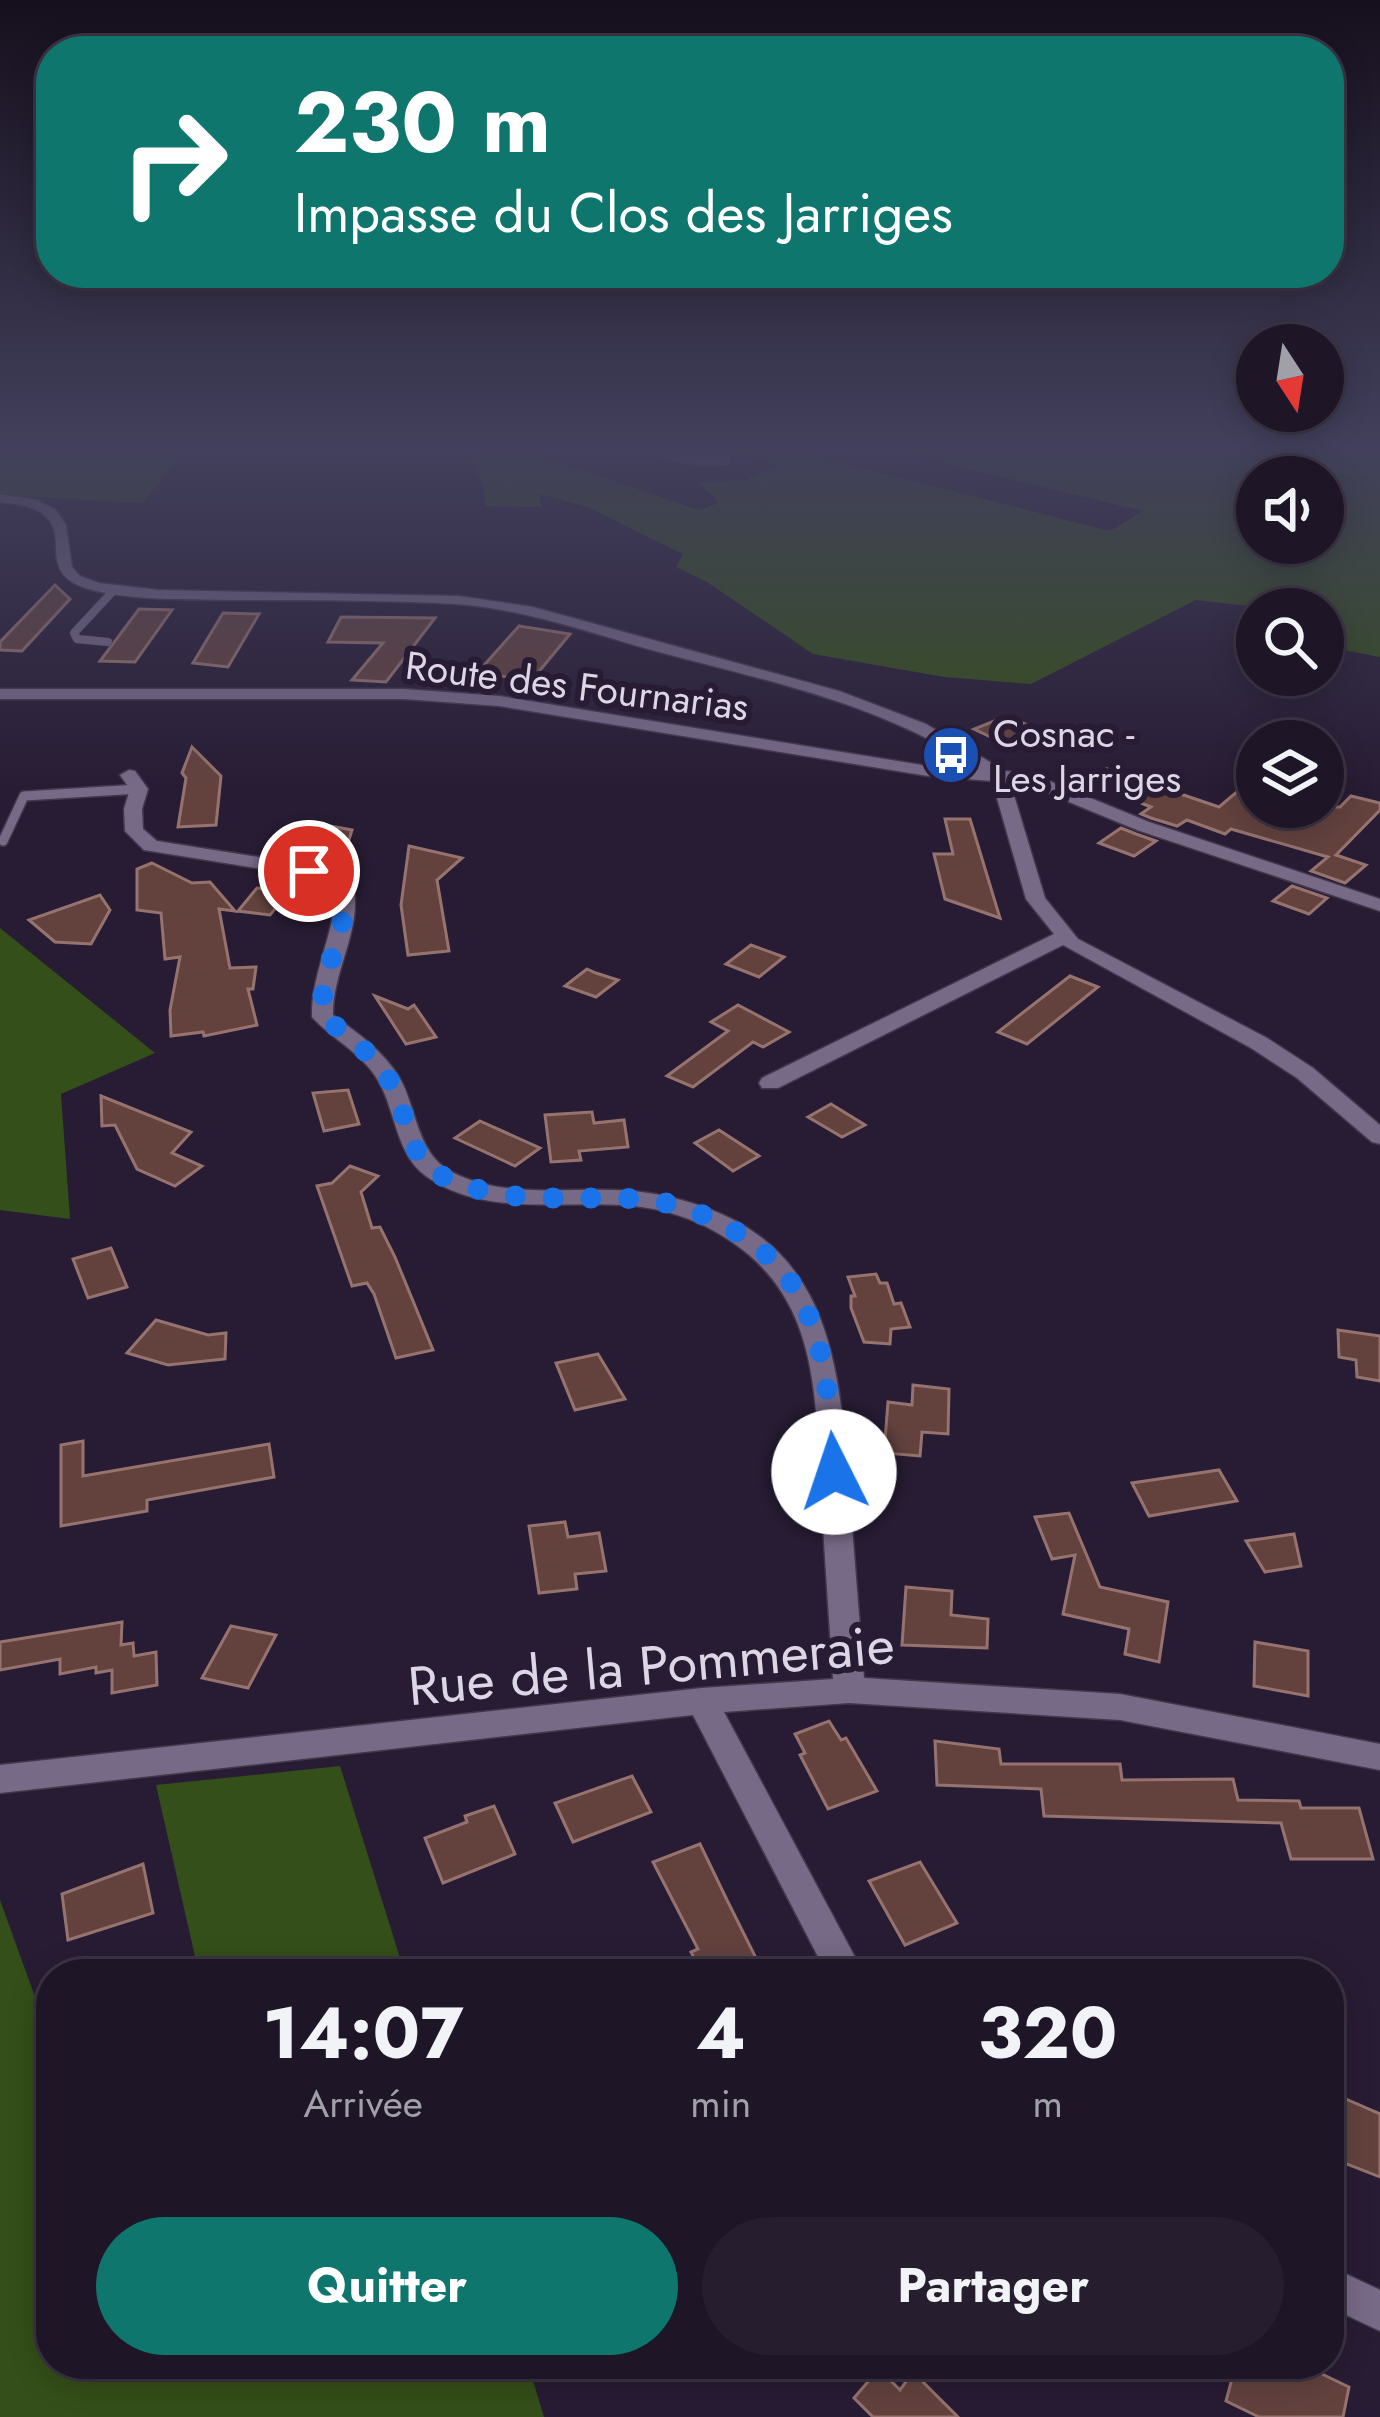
<!DOCTYPE html>
<html lang="fr">
<head>
<meta charset="utf-8">
<style>
  :root { --surface:#1e1527; --page:#261e2f; --text:#f1f3f6; --muted:#a19fa7; --line:#3c3444; --accent:#0f766e }
  body { margin:0; font-family:Jost,sans-serif; background:var(--page); color:var(--text); height:100vh; display:flex; flex-direction:column; font-size:45px; white-space:nowrap }
  * { box-sizing:border-box; margin:0 }
  p { font-size:39px; color:var(--muted) }
  .icon { flex:none; width:66px; height:66px; fill:none; stroke:currentColor; stroke-width:2; stroke-linecap:round; stroke-linejoin:round }
  .map { position:relative; flex:1; overflow:hidden }
  .sheet { position:absolute; left:36px; top:1959px; width:1308px; height:420px; display:flex; flex-direction:column; background:var(--surface); border-radius:48px; box-shadow:0 6px 30px #0003,0 0 0 3px var(--line) }
  .sheet>* { flex:none }
  .hud { position:absolute; left:36px; top:36px; width:1308px; height:252px; border-radius:48px; box-shadow:0 6px 30px #0003,0 0 0 3px var(--line); background:#0f766e; color:#fff; overflow:hidden }
  .needle { width:78px; rotate:168deg }
  .tools { position:absolute; left:1236px; top:324px; display:grid; gap:24px }
  .tools a { display:grid; place-items:center; width:108px; height:108px; border-radius:50%; background:var(--surface); box-shadow:0 6px 30px #0003,0 0 0 3px var(--line); font-size:60px }
  .pin { position:absolute; display:grid; place-items:center; width:102px; height:102px; color:#fff; margin:-51px; border:6px solid #fff; border-radius:50%; box-shadow:0 3px 12px #0007 }
  .me { position:absolute; width:132px; margin:-66px; rotate:356deg; stroke-linejoin:round; filter:drop-shadow(0 0 9px #0008) }
  .turn { display:flex; align-items:center; gap:42px; height:252px; padding:0 60px; font-size:54px }
  .turn .icon { width:156px; height:156px; stroke-width:2.5 }
  .turn b { display:block; font-size:84px; line-height:102px }
  .eta { display:flex; justify-content:space-evenly; align-items:center; height:204px; text-align:center }
  .eta b { font-size:72px; font-weight:700; line-height:84px }
  .action { display:flex; gap:24px; margin-top:auto; padding:24px 60px }
  .action a { flex:1; height:138px; border-radius:72px; background:var(--accent); color:#fff; font-size:48px; font-weight:700; line-height:138px; text-align:center }
  .action a+a { background:var(--page); color:var(--text) }
  .map>svg:first-child { display:block }
  .green { fill:#344f19; fill-rule:evenodd }
  .building { fill:#63423e; stroke:#97736f; stroke-width:3 }
  .lines { fill:none; stroke-linecap:round; stroke-linejoin:round }
  .service-far1-casing { stroke:#42384c; stroke-width:9 }
  .service-casing { stroke:#42384c; stroke-width:12 }
  .minor-casing { stroke:#42384c; stroke-width:3 }
  .service-far1 { stroke:#776a87; stroke-width:8 }
  .service { stroke:#776a87; stroke-width:9 }
  .minor { fill:#776a87; fill-rule:evenodd }
  .route { stroke:#1a73e8; stroke-width:21; stroke-dasharray:0 37.8 }
  .labels { text-anchor:middle; dominant-baseline:central; stroke-width:12; stroke-linejoin:round; paint-order:stroke }
  .far-street-label { font-size:39px; fill:#ddd6e6; stroke:#281c34 }
  .far-poi-label { font-size:39px; fill:#ddd6e6; stroke:#281c34; text-anchor:start }
  .near-street-label { font-size:54px; fill:#ddd6e6; stroke:#281c34 }
</style>
</head>
<body>
<div class="map">
<svg width="1380" height="2417" viewBox="0 0 1380 2417">
  <rect width="100%" height="100%" fill="#281c34"/>
  <g class="green">
    <polygon points="0,450 184,450 143,503 0,495"/>
    <path d="M468,450H523L699,510L719,503L699,482L746,480L777,465L726,450H791L1110,531L1143,511L900,452L1380,450V657L1323,646V609H1274L1196,600L1031,684L944,677L813,654L707,582L676,567L683,554L588,507L539,494L542,507L486,506L483,485ZM1257,477H1323V543H1257Z"/>
    <polygon points="0,928 155,1053 61,1094 70,1219 0,1210"/>
    <polygon points="340,1766 405,1974 199,1974 156,1785"/>
    <polygon points="0,1900 51,2041 51,2364 528,2364 544,2417 0,2417"/>
  </g>
  <g class="building">
    <polygon points="55,585 70,599 22,651 0,650 0,642"/>
    <polygon points="139,609 172,610 135,662 100,661"/>
    <polygon points="223,613 259,614 228,667 193,663"/>
    <polygon points="341,617 435,618 386,682 352,680 383,643 328,642"/>
    <polygon points="519,626 570,634 532,680 477,673"/>
    <polygon points="1007,716 1043,732 1010,746 974,729"/>
    <polygon points="192,747 221,776 216,825 178,827 186,778 182,773"/>
    <polygon points="1107,769 1219,807 1257,775 1257,807 1340,807 1351,796 1380,803 1380,810 1336,855 1366,865 1345,883 1311,871 1328,857 1231,829 1225,834 1187,820 1177,826 1151,818 1141,814 1151,807 1100,787"/>
    <polygon points="945,819 970,819 1000,918 945,899 934,854 953,854"/>
    <polygon points="308,822 352,830 346,850 300,850"/>
    <polygon points="1121,828 1136,834 1156,841 1134,856 1099,843"/>
    <polygon points="409,846 462,858 437,880 449,951 408,955 401,905"/>
    <polygon points="152,863 192,883 210,882 235,911 219,909 230,968 256,967 253,989 248,989 257,1025 204,1036 203,1032 171,1036 170,1010 180,957 165,959 161,913 137,910 137,869"/>
    <polygon points="1292,886 1327,898 1309,914 1273,901"/>
    <polygon points="257,888 289,892 270,915 238,911"/>
    <polygon points="100,895 110,910 91,944 55,942 29,920"/>
    <polygon points="751,945 784,957 759,977 726,964"/>
    <polygon points="587,969 596,973 618,980 596,997 565,986"/>
    <polygon points="1070,976 1098,987 1027,1044 998,1032"/>
    <polygon points="375,996 408,1009 414,1005 436,1037 406,1044"/>
    <polygon points="738,1005 789,1032 763,1047 753,1042 693,1087 667,1076 728,1031 711,1022"/>
    <polygon points="348,1090 359,1124 324,1131 313,1093"/>
    <polygon points="101,1096 191,1132 172,1153 202,1166 175,1186 137,1169 115,1125 102,1126"/>
    <polygon points="831,1104 865,1125 842,1137 808,1117"/>
    <polygon points="592,1112 594,1123 624,1120 628,1147 579,1151 581,1160 551,1162 545,1115"/>
    <polygon points="480,1121 540,1148 515,1166 455,1138"/>
    <polygon points="719,1130 759,1156 733,1171 695,1143"/>
    <polygon points="350,1166 378,1176 361,1192 372,1228 380,1227 395,1257 433,1350 396,1358 374,1294 367,1283 352,1286 317,1186 332,1183"/>
    <polygon points="111,1248 127,1287 88,1298 73,1259"/>
    <polygon points="876,1274 880,1283 887,1283 894,1304 901,1303 910,1327 891,1329 890,1344 864,1342 851,1308 851,1296 855,1296 848,1277"/>
    <polygon points="156,1320 208,1335 226,1333 225,1359 168,1365 127,1353"/>
    <polygon points="1338,1330 1380,1336 1380,1381 1357,1377 1356,1360 1339,1357"/>
    <polygon points="598,1354 625,1399 575,1410 556,1363"/>
    <polygon points="913,1385 949,1389 948,1434 922,1432 920,1456 884,1453 888,1402 912,1405"/>
    <polygon points="83,1441 83,1476 269,1444 274,1477 147,1500 147,1511 61,1526 61,1445"/>
    <polygon points="1219,1470 1237,1501 1149,1516 1132,1483"/>
    <polygon points="1069,1513 1100,1587 1168,1602 1159,1662 1125,1654 1129,1629 1063,1614 1075,1555 1052,1559 1035,1517"/>
    <polygon points="565,1522 568,1537 599,1533 606,1571 575,1574 577,1589 539,1593 529,1526"/>
    <polygon points="1294,1534 1301,1566 1265,1572 1246,1541"/>
    <polygon points="906,1587 952,1591 951,1615 988,1619 987,1648 902,1645"/>
    <polygon points="122,1622 121,1645 133,1643 134,1656 156,1652 157,1685 112,1693 112,1670 96,1673 96,1667 60,1674 60,1659 0,1670 0,1642"/>
    <polygon points="231,1626 276,1635 248,1688 202,1678"/>
    <polygon points="1255,1642 1308,1651 1308,1696 1254,1686"/>
    <polygon points="829,1721 841,1740 846,1738 877,1791 828,1809 800,1755 805,1753 795,1734"/>
    <polygon points="935,1741 999,1749 1001,1764 1120,1764 1122,1780 1233,1779 1238,1800 1299,1801 1301,1808 1359,1808 1373,1859 1291,1859 1281,1823 1044,1816 1041,1789 937,1785"/>
    <polygon points="632,1776 651,1812 573,1842 555,1803"/>
    <polygon points="494,1806 515,1854 443,1883 425,1838 467,1822 465,1816"/>
    <polygon points="700,1844 727,1900 764,1974 702,1974 691,1952 698,1949 653,1862"/>
    <polygon points="920,1862 957,1923 905,1945 869,1881"/>
    <polygon points="143,1864 153,1913 68,1940 62,1894"/>
    <polygon points="1339,2096 1380,2114 1380,2177 1329,2157"/>
    <polygon points="1236,2364 1301,2364 1349,2387 1343,2417 1259,2417 1226,2401"/>
    <polygon points="879,2369 900,2390 913,2372 958,2417 873,2417 854,2398"/>
  </g>
  <g class="lines">
    <defs>
      <g id="service-far1">
        <polyline points="661,455 708,463 727,461 710,450"/>
        <polyline points="108,642 77,639 74,633 114,590"/>
      </g>
      <polyline id="service" points="3,841 24,796 139,789"/>
      <g id="minor">
        <path d="M0,494L37,500L56,510L66,525L72,567L80,576L99,583L159,590L459,596L533,607L839,691L926,724L1005,771L1032,774L1149,822L1380,899V911L1137,830L1023,783L1010,782L1045,898L1078,939L1267,1038L1313,1068L1380,1125V1144L1372,1142L1297,1078L1251,1048L1063,945L778,1088H762L759,1083L762,1078L1054,934L1026,899L992,781L928,776L499,706L404,699H0V689H404L499,696L928,766L979,769C880,702 762,680 648,649C584,631 521,608 454,604C382,600 309,600 236,600C191,599 145,601 101,592C29,578 74,537 43,514C31,505 14,504 0,502Z"/>
        <path d="M129,770L135,771L148,789L142,809L143,829L157,841L309,865L352,882C365,924 332,971 333,1015C358,1033 383,1051 399,1077C417,1107 416,1152 450,1171C513,1205 587,1181 655,1194C824,1226 838,1342 849,1488C854,1552 859,1615 864,1678L1120,1694L1380,1744V1770L1120,1720L849,1703L724,1712L864,1974H827L693,1715L0,1793V1765L702,1688L833,1679C829,1615 824,1551 821,1487C815,1394 818,1300 732,1242C699,1219 661,1207 621,1205C558,1201 481,1216 426,1176C398,1156 396,1117 382,1088C367,1055 335,1042 312,1017C311,972 336,933 335,889L305,876L144,850L125,831L124,809L130,789L120,775Z"/>
        <polygon points="1329,2266 1380,2290 1380,2331 1329,2307"/>
      </g>
    </defs>
    <use href="#service-far1" class="service-far1-casing"/>
    <use href="#service" class="service-casing"/>
    <use href="#minor" class="minor-casing"/>
    <use href="#service-far1" class="service-far1"/>
    <use href="#service" class="service"/>
    <use href="#minor" class="minor"/>
  </g>
  <linearGradient id="sky" x2="0" y2="1"><stop stop-color="#160f1d"/><stop offset="0.57" stop-color="#42405c"/><stop offset="1" stop-color="#42405c" stop-opacity="0"/></linearGradient>
  <rect width="1380" height="788" fill="url(#sky)"/>
  <g class="lines">
    <path class="route" d="M309,871L345,886C350,932 317,972 323,1017C349,1036 371,1053 389,1080C408,1109 406,1158 440,1175C503,1207 571,1195 639,1199C669,1201 700,1212 726,1226C825,1280 827,1371 834,1472"/>
  </g>
  <defs>
    <symbol id="bus-disc" viewBox="-11 -11 22 22"><circle r="9.5" fill="#1a4fb4" stroke="#281c34"/><path d="M-5-6H5V4H4V6H2V4H-2V6H-4V4H-5ZM-3.5-4V0h7V-4ZM-3.5 1.2v1.5H-2V1.2ZM2 1.2v1.5H3.5V1.2Z" fill="#fff"/></symbol>
  </defs>
  <g fill-rule="evenodd">
    <use href="#bus-disc" x="918" y="722" width="66" height="66"/>
  </g>
  <g class="labels">
    <g class="far-street-label">
      <text transform="translate(577 686) rotate(7)">Route des Fournarias</text>
    </g>
    <g class="far-poi-label">
      <text x="993" y="733">Cosnac -<tspan x="993" dy="45">Les Jarriges</tspan></text>
    </g>
    <g class="near-street-label">
      <text transform="translate(651 1665) rotate(-5)">Rue de la Pommeraie</text>
    </g>
  </g>
</svg>
<div class="tools">
<a><svg class="needle" viewBox="-14 -14 28 28"><path d="M0-13l5 13h-10z" fill="#e53935"/><path d="M0 13l5-13h-10z" fill="#a19fa7"/></svg></a>
<a><svg class="icon" aria-label="sound" viewBox="0 0 24 24"><path d="M4 9h4l5-4v14l-5-4H4zM17 9q2 3 0 6"/></svg></a>
<a><svg class="icon" aria-label="search" viewBox="0 0 24 24"><circle cx="10" cy="10" r="6"/><path d="M15 15l6 6"/></svg></a>
<a><svg class="icon" aria-label="layers" viewBox="0 0 24 24"><path d="M12 4l9 5-9 5-9-5zM3 14l9 5 9-5"/></svg></a>
</div>
<div class="pin" style="left:309px;top:871px;background:#d93025"><svg class="icon" aria-label="arrive" viewBox="0 0 24 24"><path d="M6 21V4h12l-3 4 3 4H6"/></svg></div>
<svg class="me" style="left:834px;top:1472px" viewBox="-20 -20 40 40"><circle r="19" fill="#fff"/><path d="M0-13L10 11 0 6-10 11z" fill="#1a73e8"/></svg>
<div class="hud">
<div class="turn"><svg class="icon" aria-label="right" viewBox="0 0 24 24"><path d="M7 20v-9h11M14 6l5 5-5 5"/></svg><div><b>230 m</b>Impasse du Clos des Jarriges</div></div>
</div>
<section class="sheet">
<div class="eta">
<div><b>14:07</b><p>Arrivée</p></div>
<div><b>4</b><p>min</p></div>
<div><b>320</b><p>m</p></div>
</div>
<div class="action"><a>Quitter</a><a>Partager</a></div>
</section>
</div>
</body>
</html>
